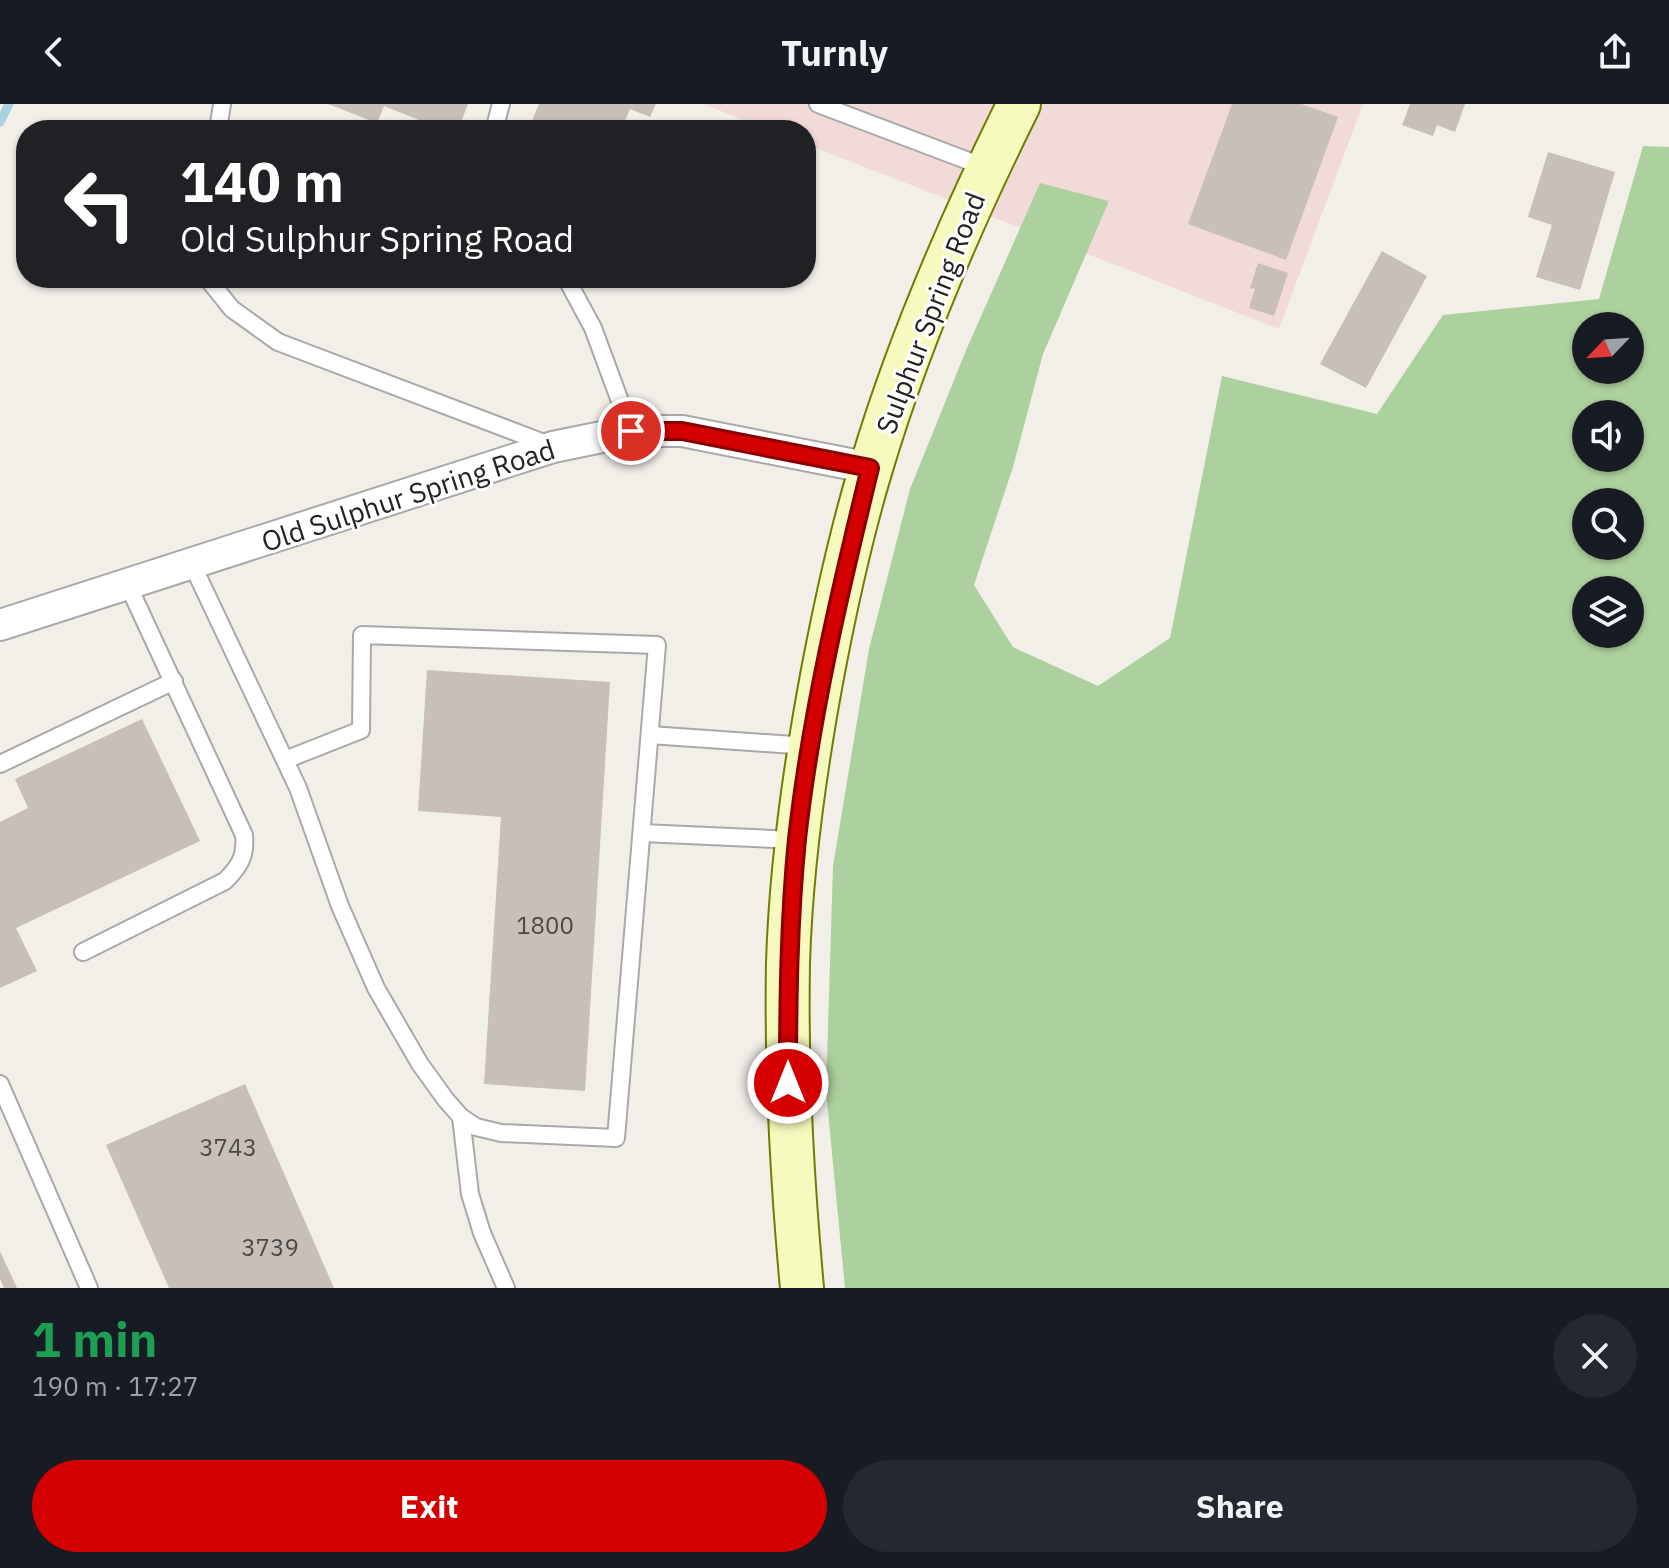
<!DOCTYPE html>
<html lang="en">
<head>
<meta charset="utf-8">
<style>
  :root { --surface:#171b24; --page:#242831; --text:#f1f3f6; --muted:#9ea1a6; --accent:#d40000 }
  body { margin:0; font-family:"IBM Plex Sans",sans-serif; background:var(--page); color:var(--text); height:100vh; display:flex; flex-direction:column; font-size:30px; white-space:nowrap }
  * { box-sizing:border-box; margin:0 }
  p { font-size:26px; color:var(--muted) }
  .icon { flex:none; width:44px; height:44px; fill:none; stroke:currentColor; stroke-width:2; stroke-linecap:round; stroke-linejoin:round }
  .map { position:relative; height:1184px; overflow:hidden }
  .details { display:flex; flex-direction:column; background:var(--surface); flex:1 }
  .details>* { flex:none }
  .hud { position:absolute; left:16px; top:16px; width:800px; height:168px; border-radius:32px; box-shadow:0 2px 6px #0004; background:#202124; color:#fff; overflow:hidden }
  .needle { width:52px; rotate:245deg }
  .buttons { position:absolute; left:1572px; top:208px; display:grid; gap:16px }
  .buttons a { display:grid; place-items:center; width:72px; height:72px; border-radius:50%; background:var(--surface); box-shadow:0 2px 6px #0004; font-size:40px }
  .pin { position:absolute; display:grid; place-items:center; width:68px; height:68px; color:#fff; margin:-34px; border:4px solid #fff; border-radius:50%; box-shadow:0 2px 8px #0007 }
  .me { position:absolute; width:88px; margin:-44px; rotate:0deg; stroke-linejoin:round; filter:drop-shadow(0 0 6px #0008) }
  .turn { display:flex; align-items:center; gap:28px; height:168px; padding:0 32px; font-size:36px }
  .turn .icon { width:104px; height:104px; stroke-width:2.5 }
  .turn b { display:block; font-size:56px; line-height:68px }
  .round { display:grid; place-items:center; flex:none; width:84px; height:84px; border-radius:42px; background:var(--page) }
  .overview { display:flex; align-items:center; justify-content:space-between; height:136px; padding:0 32px }
  h1 { font-size:48px; font-weight:800; line-height:60px; color:#1e9e55 }
  .action { display:flex; gap:16px; margin-top:auto; padding:16px 32px }
  .action a { flex:1; height:92px; border-radius:48px; background:var(--accent); color:#fff; font-size:32px; font-weight:800; line-height:92px; text-align:center }
  .action a+a { background:var(--page); color:var(--text) }
  header { display:flex; justify-content:space-between; align-items:center; height:104px; padding:0 32px; background:var(--surface); font-size:36px; font-weight:800 }
  .map>svg:first-child { display:block }
  .commercial { fill:#f2dad9 }
  .forest { fill:#add19e; fill-rule:evenodd }
  .lines { fill:none; stroke-linecap:round; stroke-linejoin:round }
  .stream { stroke:#aad3df; stroke-width:9 }
  .building { fill:#c7bfb8 }
  .service-casing { stroke:#a9a9a9; stroke-width:20 }
  .minor-casing { stroke:#a9a9a9; stroke-width:34 }
  .secondary-casing { stroke:#707d05; stroke-width:46 }
  .service { stroke:#fff; stroke-width:16 }
  .minor { stroke:#fff; stroke-width:30 }
  .secondary { stroke:#f7fabf; stroke-width:42 }
  .route-casing { stroke:#8a0000; stroke-width:20 }
  .route { stroke:#d40000; stroke-width:14 }
  .labels { text-anchor:middle; dominant-baseline:central; stroke-width:6; stroke-linejoin:round; paint-order:stroke }
  .number-label { font-size:24px; fill:#4b4948 }
  .street-label { font-size:28px; fill:#222; stroke:#fff }
</style>
</head>
<body>
<header><svg class="icon" aria-label="back" viewBox="0 0 24 24"><path d="M15 5l-7 7 7 7"/></svg>Turnly<svg class="icon" aria-label="share" viewBox="0 0 24 24"><path d="M12 15V3M7 8l5-5 5 5M5 13v7h14v-7"/></svg></header>
<div class="map">
<svg width="1669" height="1184" viewBox="0 0 1669 1184">
  <rect width="100%" height="100%" fill="#f2efe9"/>
  <polygon class="commercial" points="703,0 1363,0 1279,225 806,40 806,26 770,26"/>
  <path class="forest" d="M1643,42L1669,43V1184H845L826,987L833,762L869,545L910,385L967,244L1040,79L1109,97L1043,250L1013,363L974,481L1013,543L1098,582L1170,534L1222,272L1377,310L1443,211L1599,195ZM1586,222H1630V266H1586ZM1586,310H1630V354H1586ZM1586,398H1630V442H1586ZM1586,486H1630V530H1586Z"/>
  <g class="lines">
    <polyline class="stream" points="0,18 9,0"/>
  </g>
  <g class="building">
    <polygon points="328,0 468,0 458,26 444,26 384,2 377,19"/>
    <polygon points="539,0 656,0 650,13 630,5 621,26 528,26"/>
    <polygon points="1232,0 1301,0 1338,13 1286,156 1188,120"/>
    <polygon points="1410,0 1465,0 1455,28 1437,21 1433,32 1402,21"/>
    <polygon points="1548,48 1615,68 1580,186 1536,173 1552,121 1528,113"/>
    <polygon points="1382,147 1427,172 1366,284 1320,260"/>
    <polygon points="1258,159 1288,169 1274,212 1249,204 1255,185 1250,184"/>
    <polygon points="427,566 610,578 585,987 484,980 501,713 418,707"/>
    <polygon points="142,615 200,737 16,824 37,867 0,884 0,718 28,704 15,675"/>
    <polygon points="245,980 334,1184 169,1184 106,1041"/>
    <polygon points="0,1147 17,1184 4,1184 0,1175"/>
  </g>
  <g class="lines">
    <defs>
      <g id="service">
        <polyline points="818,0 987,64"/>
        <polyline points="218,26 222,0"/>
        <polyline points="494,26 501,0"/>
        <polyline points="207,174 232,205 278,238 552,342"/>
        <polyline points="566,174 593,224 631,327"/>
        <polyline points="192,460 298,684 340,802 376,884 420,960 446,996 461,1013 476,1023 501,1029 616,1034 657,541 362,531 361,626 285,656"/>
        <polyline points="650,631 808,642"/>
        <polyline points="0,660 174,577"/>
        <polyline points="642,729 795,736"/>
        <path d="M83,848L225,777C240,762 246,752 244,731L128,481"/>
        <polyline points="0,980 89,1184"/>
        <polyline points="461,1013 470,1090 482,1129 506,1184"/>
      </g>
      <polyline id="minor" points="0,521 553,343 631,327 682,327 870,364"/>
      <path id="secondary" d="M802,1184C792,1076 786,968 788,859C791,761 805,663 823,567C836,499 851,430 871,364C908,239 961,117 1019,0"/>
    </defs>
    <use href="#service" class="service-casing"/>
    <use href="#minor" class="minor-casing"/>
    <use href="#secondary" class="secondary-casing"/>
    <use href="#service" class="service"/>
    <use href="#minor" class="minor"/>
    <use href="#secondary" class="secondary"/>
  </g>
  <g class="lines">
    <defs>
      <path id="route" d="M631,327H682L870,364C840,487 811,609 797,735C789,816 788,897 788,979"/>
    </defs>
    <use href="#route" class="route-casing"/>
    <use href="#route" class="route"/>
  </g>
  <g class="labels">
    <g class="number-label">
      <text x="545" y="821">1800</text>
      <text x="228" y="1043">3743</text>
      <text x="270" y="1143">3739</text>
    </g>
    <g class="street-label">
      <text transform="translate(930 209) rotate(-69)">Sulphur Spring Road</text>
      <text transform="translate(408 391) rotate(-18)">Old Sulphur Spring Road</text>
    </g>
  </g>
</svg>
<div class="buttons">
<a><svg class="needle" viewBox="-14 -14 28 28"><path d="M0-13l5 13h-10z" fill="#e53935"/><path d="M0 13l5-13h-10z" fill="#9ea1a6"/></svg></a>
<a><svg class="icon" aria-label="sound" viewBox="0 0 24 24"><path d="M4 9h4l5-4v14l-5-4H4zM17 9q2 3 0 6"/></svg></a>
<a><svg class="icon" aria-label="search" viewBox="0 0 24 24"><circle cx="10" cy="10" r="6"/><path d="M15 15l6 6"/></svg></a>
<a><svg class="icon" aria-label="layers" viewBox="0 0 24 24"><path d="M12 4l9 5-9 5-9-5zM3 14l9 5 9-5"/></svg></a>
</div>
<div class="pin" style="left:631px;top:327px;background:#d93025"><svg class="icon" aria-label="arrive" viewBox="0 0 24 24"><path d="M6 21V4h12l-3 4 3 4H6"/></svg></div>
<svg class="me" style="left:788px;top:979px" viewBox="-20 -20 40 40"><circle r="17" fill="#d40000" stroke="#fff" stroke-width="3"/><path d="M0-11L8 9 0 5-8 9z" fill="#fff"/></svg>
<div class="hud">
<div class="turn"><svg class="icon" aria-label="left" viewBox="0 0 24 24"><path d="M17 20v-9H6M10 6l-5 5 5 5"/></svg><div><b>140 m</b>Old Sulphur Spring Road</div></div>
</div>
</div>
<section class="details">
<div class="overview"><div><h1>1 min</h1><p>190 m · 17:27</p></div><a class="round"><svg class="icon" aria-label="close" viewBox="0 0 24 24"><path d="M6 6l12 12M18 6L6 18"/></svg></a></div>
<div class="action"><a>Exit</a><a>Share</a></div>
</section>
</body>
</html>
